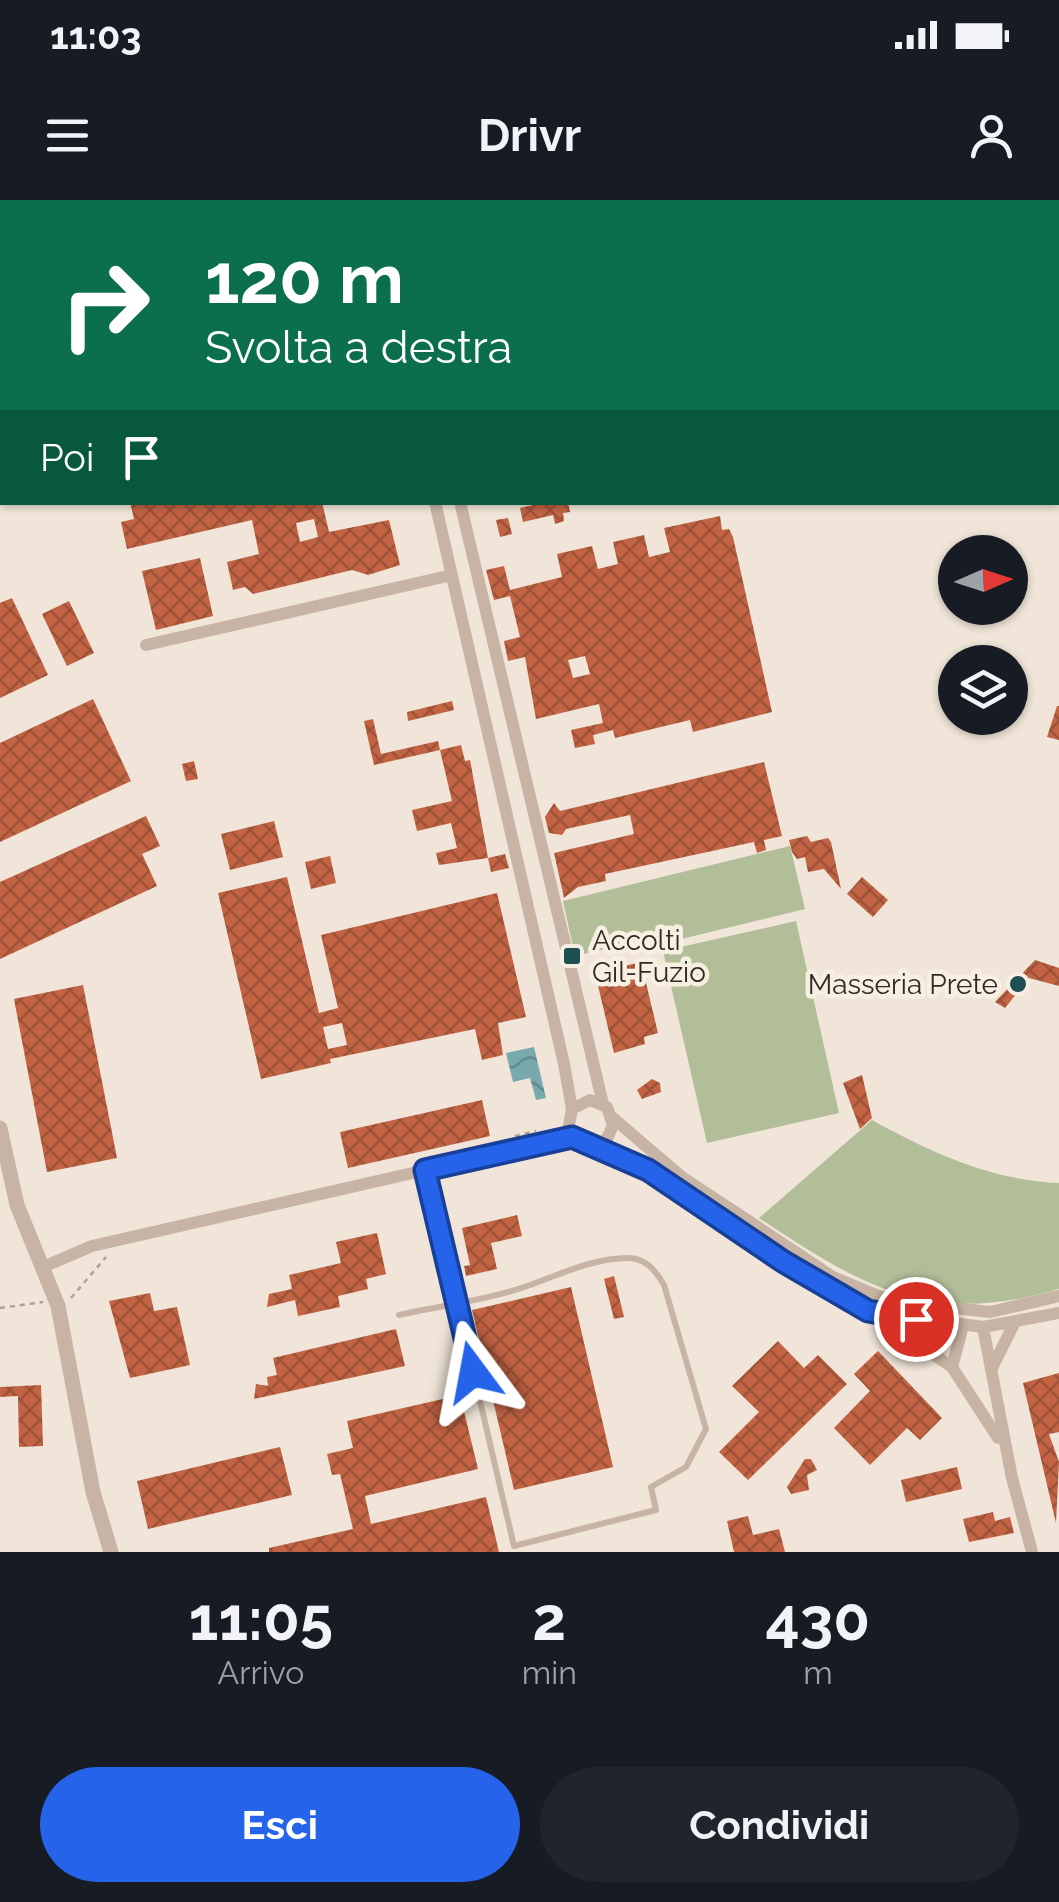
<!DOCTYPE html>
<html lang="it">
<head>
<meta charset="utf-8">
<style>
  :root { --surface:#171b24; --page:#20242c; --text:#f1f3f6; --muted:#9ea1a6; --accent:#2563eb }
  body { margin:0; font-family:Raleway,sans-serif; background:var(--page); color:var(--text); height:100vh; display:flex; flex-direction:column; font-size:38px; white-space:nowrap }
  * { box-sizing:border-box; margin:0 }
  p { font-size:32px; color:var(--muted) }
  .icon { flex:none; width:55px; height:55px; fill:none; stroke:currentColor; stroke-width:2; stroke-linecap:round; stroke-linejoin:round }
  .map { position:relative; height:1352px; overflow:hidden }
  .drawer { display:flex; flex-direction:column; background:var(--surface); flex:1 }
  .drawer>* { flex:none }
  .hud { position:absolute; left:0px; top:0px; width:1060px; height:305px; box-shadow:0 2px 8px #0004; background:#0b6e4f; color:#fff; overflow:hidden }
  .needle { width:65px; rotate:87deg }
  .controls { position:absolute; left:938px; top:335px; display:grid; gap:20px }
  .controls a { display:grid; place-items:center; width:90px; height:90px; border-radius:50%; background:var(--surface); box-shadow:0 2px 8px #0004; font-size:50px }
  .pin { position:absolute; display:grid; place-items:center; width:85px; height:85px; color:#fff; margin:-42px; border:5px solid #fff; border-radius:50%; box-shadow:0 2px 10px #0007 }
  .me { position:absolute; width:110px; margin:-55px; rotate:347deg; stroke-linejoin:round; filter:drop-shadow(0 0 8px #0008) }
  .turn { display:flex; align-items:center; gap:35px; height:210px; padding:0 40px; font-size:45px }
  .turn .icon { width:130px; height:130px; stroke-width:2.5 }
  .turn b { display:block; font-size:70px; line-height:85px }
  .then { display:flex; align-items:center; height:95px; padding:0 40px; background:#0003; gap:20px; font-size:38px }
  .eta { display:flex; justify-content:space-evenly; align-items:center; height:170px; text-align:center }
  .eta b { font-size:60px; font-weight:700; line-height:70px }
  .cta { display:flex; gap:20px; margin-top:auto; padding:20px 40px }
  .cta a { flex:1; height:115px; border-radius:60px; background:var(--accent); color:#fff; font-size:40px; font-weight:700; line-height:115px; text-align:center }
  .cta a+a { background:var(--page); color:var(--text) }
  .status { display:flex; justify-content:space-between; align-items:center; height:70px; padding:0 50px; background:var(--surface); direction:ltr }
  .status svg { height:28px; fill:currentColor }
  header { display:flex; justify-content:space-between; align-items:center; height:130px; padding:0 40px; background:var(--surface); font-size:45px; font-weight:700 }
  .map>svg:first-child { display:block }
  .green { fill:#b1be98 }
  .water { fill:url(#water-waves) }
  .building { fill:url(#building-cross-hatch); fill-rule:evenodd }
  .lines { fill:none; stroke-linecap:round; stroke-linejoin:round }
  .path { stroke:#b39e8f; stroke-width:2.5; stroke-dasharray:5 5; stroke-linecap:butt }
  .service { stroke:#c7b4a4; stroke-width:6 }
  .minor { stroke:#c7b4a4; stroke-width:12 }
  .tertiary { stroke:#c7b4a4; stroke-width:15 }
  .route-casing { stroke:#184099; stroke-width:25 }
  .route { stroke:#2563eb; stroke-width:18 }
  .poi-dot { fill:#1d4f53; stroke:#f8efe3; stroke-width:4 }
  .labels { text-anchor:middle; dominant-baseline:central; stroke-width:9; stroke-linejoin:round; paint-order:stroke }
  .poi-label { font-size:28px; fill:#332a26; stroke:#f8efe3; text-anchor:start }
</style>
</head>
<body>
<div class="status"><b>11:03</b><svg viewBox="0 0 49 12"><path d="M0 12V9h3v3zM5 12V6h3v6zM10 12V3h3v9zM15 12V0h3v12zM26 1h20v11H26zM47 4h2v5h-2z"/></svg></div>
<header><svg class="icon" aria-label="menu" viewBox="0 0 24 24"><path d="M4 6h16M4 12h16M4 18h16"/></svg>Drivr<svg class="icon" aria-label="person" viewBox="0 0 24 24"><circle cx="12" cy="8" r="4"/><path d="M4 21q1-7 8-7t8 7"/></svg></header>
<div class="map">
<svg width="1059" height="1352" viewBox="0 0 1059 1352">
  <defs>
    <pattern id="water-waves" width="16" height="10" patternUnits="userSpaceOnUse" patternTransform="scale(2.5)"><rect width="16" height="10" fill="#78a9ac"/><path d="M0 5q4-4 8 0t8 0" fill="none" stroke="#638a8c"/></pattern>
    <pattern id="building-cross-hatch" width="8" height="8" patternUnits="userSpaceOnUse" patternTransform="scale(2.5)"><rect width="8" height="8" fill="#c26343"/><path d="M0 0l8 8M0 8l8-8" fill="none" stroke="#9e5238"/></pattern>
  </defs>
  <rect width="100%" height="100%" fill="#f0e5d8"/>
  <g class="green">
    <polygon points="790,646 805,709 669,742 667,734 575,756 563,701"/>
    <polygon points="796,721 839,913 707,943 663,751"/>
    <path d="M872,920C932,953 990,980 1059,983V1089C929,1127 865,1088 759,1018Z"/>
  </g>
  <polygon class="water" points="534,847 546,898 536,900 530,878 513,882 506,853"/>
  <g class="building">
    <path d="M130,302H322L329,332L389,320L400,365L368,375L352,370L253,394L245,387L233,390L227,362L259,354L252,320L127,349L121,322L134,319ZM314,319L318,337L300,342L296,323Z"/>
    <polygon points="546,302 568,302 570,312 563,313 564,321 555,324 553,315 523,322 520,308"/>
    <path d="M720,316L722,330L729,329L733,337L772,512L693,532L690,520L615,538L613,530L593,535L595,544L575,548L571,530L603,523L599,504L536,519L525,457L508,461L504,441L520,437L510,396L494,400L486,370L504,366L510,390L562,377L557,354L592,346L598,369L618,364L613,342L644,335L649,357L670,352L664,328ZM585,456L590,474L573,478L568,460Z"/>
    <polygon points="508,318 512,334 500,337 496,320"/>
    <polygon points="200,358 213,416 156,430 142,371"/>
    <polygon points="12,398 48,475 0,498 0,403"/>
    <polygon points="69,401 94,453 67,466 42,414"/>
    <polygon points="93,499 131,581 0,642 0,543"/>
    <polygon points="452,501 454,510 408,521 407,512"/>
    <polygon points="1057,506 1059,506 1059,540 1047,537"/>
    <polygon points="373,519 381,554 438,541 440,550 374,565 364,521"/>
    <polygon points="461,545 465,561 470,560 488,658 439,665 436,653 457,648 451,623 417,631 412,610 452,601 440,550"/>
    <polygon points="194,561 198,579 186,581 182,564"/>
    <polygon points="764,562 782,636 764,640 766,650 757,653 754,642 605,674 606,681 578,687 564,698 554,653 634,634 630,615 566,629 562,635 549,633 545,617 554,603 560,611"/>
    <polygon points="146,616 160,646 142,654 157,686 0,759 0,682"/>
    <polygon points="274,621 283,657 230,670 221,634"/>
    <polygon points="807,636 811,642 828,638 831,642 841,689 824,669 808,672 805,657 797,659 792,652 789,640"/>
    <polygon points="505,654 509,668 491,672 488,658"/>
    <polygon points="330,656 336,683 311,689 305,662"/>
    <path d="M287,677L319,813L338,808L321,735L497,693L526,817L498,823L503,855L482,860L475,829L330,859L331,863L261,879L218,693ZM342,823L347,845L328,849L323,827Z"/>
    <polygon points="862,677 888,700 873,717 847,694"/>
    <polygon points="1035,760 1059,768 1059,786 1029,778 1005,808 995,802"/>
    <polygon points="641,762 658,833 644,837 645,844 614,853 595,773"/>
    <polygon points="83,785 117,958 47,972 14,799"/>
    <polygon points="862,875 872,918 860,929 843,883"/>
    <polygon points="652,879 660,883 661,892 642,899 637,890"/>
    <polygon points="482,900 490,936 348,968 340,932"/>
    <polygon points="517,1015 522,1036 491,1043 497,1069 466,1076 464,1066 470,1065 462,1028"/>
    <polygon points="377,1033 386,1074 366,1079 368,1089 338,1096 340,1107 298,1116 295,1100 267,1107 269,1094 292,1089 289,1075 341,1063 336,1042"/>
    <polygon points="614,1076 624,1117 614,1119 604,1079"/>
    <polygon points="571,1087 613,1267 514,1290 472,1110"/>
    <polygon points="150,1093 154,1111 177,1107 190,1165 130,1178 109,1101"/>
    <polygon points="396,1129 405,1166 254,1199 256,1184 268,1186 267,1177 277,1175 273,1158"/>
    <polygon points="778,1141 804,1168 818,1155 847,1184 748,1280 719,1252 759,1212 732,1186"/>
    <polygon points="878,1151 942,1218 920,1240 907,1228 870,1265 834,1228 870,1191 854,1174"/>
    <polygon points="1059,1173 1059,1232 1049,1234 1059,1262 1056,1323 1023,1183"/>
    <polygon points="41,1185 43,1246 19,1247 18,1196 0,1197 0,1187"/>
    <polygon points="460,1195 478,1269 365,1296 371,1324 486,1297 499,1352 269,1352 269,1348 353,1329 340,1274 332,1275 327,1254 353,1248 347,1221"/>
    <polygon points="280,1247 292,1295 148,1329 137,1281"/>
    <polygon points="805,1259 811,1259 817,1270 807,1275 809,1290 791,1294 787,1287"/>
    <polygon points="957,1267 962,1289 906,1302 901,1280"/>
    <polygon points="993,1312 995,1321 1010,1317 1014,1333 969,1342 963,1319"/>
    <polygon points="748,1316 753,1335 779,1329 785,1352 734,1352 727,1321"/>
  </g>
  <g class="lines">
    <g class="path">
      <polyline points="515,936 536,931"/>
      <polyline points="71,1098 106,1057"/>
      <polyline points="0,1108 43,1102"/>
    </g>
    <path class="service" d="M399,1115C442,1105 489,1100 530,1085C561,1074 594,1058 628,1058C646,1058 656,1071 664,1085L706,1229L686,1267L651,1287L656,1310L514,1346L426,971"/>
    <g class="minor">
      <polyline points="362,0 362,2"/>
      <polyline points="389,0 390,2"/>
      <polyline points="435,302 564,864 572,909 568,930 576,942 588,947 607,939 613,925 607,907 590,900 572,909"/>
      <polyline points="460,302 603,904"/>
      <polyline points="146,445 452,375"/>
      <polyline points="613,918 682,977 833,1077 891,1101 990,1112 1059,1096"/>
      <polyline points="594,946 649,970 784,1062 868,1111 983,1127 1059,1113"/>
      <polyline points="43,1067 92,1046 571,937"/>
      <polyline points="873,1114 952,1167 998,1238"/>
      <polyline points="983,1127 1012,1278 1032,1352"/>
      <polyline points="993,1166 1014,1124"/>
      <polyline points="952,1167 963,1126"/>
    </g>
    <polyline class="tertiary" points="0,928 17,1005 58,1106 93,1292 111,1352"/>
  </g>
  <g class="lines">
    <defs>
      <polyline id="route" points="473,1172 425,970 572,937 648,970 784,1062 868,1111 916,1119"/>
    </defs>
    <use href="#route" class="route-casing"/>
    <use href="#route" class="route"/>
  </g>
  <g class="poi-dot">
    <rect x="562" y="746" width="20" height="20" rx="5"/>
    <circle cx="1018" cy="784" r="10"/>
  </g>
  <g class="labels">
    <g class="poi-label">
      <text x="592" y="740">Accolti<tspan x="592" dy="32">Gil-Fuzio</tspan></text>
      <text x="998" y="784" text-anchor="end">Masseria Prete</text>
    </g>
  </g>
</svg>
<div class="controls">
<a><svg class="needle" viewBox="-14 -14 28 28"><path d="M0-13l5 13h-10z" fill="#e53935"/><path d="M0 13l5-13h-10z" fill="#9ea1a6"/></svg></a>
<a><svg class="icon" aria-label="layers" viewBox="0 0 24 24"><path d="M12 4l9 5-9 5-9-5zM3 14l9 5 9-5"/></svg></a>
</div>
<div class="pin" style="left:916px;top:1119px;background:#d93025"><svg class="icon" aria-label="arrive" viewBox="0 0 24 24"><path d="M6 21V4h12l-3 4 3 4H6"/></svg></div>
<svg class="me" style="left:473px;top:1172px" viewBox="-20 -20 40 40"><path d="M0-17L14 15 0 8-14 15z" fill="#2563eb" stroke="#fff" stroke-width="4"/></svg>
<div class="hud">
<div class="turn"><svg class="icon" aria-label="right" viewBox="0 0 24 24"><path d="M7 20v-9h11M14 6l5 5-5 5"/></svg><div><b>120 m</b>Svolta a destra</div></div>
<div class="then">Poi<svg class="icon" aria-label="arrive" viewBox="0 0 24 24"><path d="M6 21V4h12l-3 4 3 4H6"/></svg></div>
</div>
</div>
<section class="drawer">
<div class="eta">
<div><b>11:05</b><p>Arrivo</p></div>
<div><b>2</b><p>min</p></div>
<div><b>430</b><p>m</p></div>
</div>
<div class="cta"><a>Esci</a><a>Condividi</a></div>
</section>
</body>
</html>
